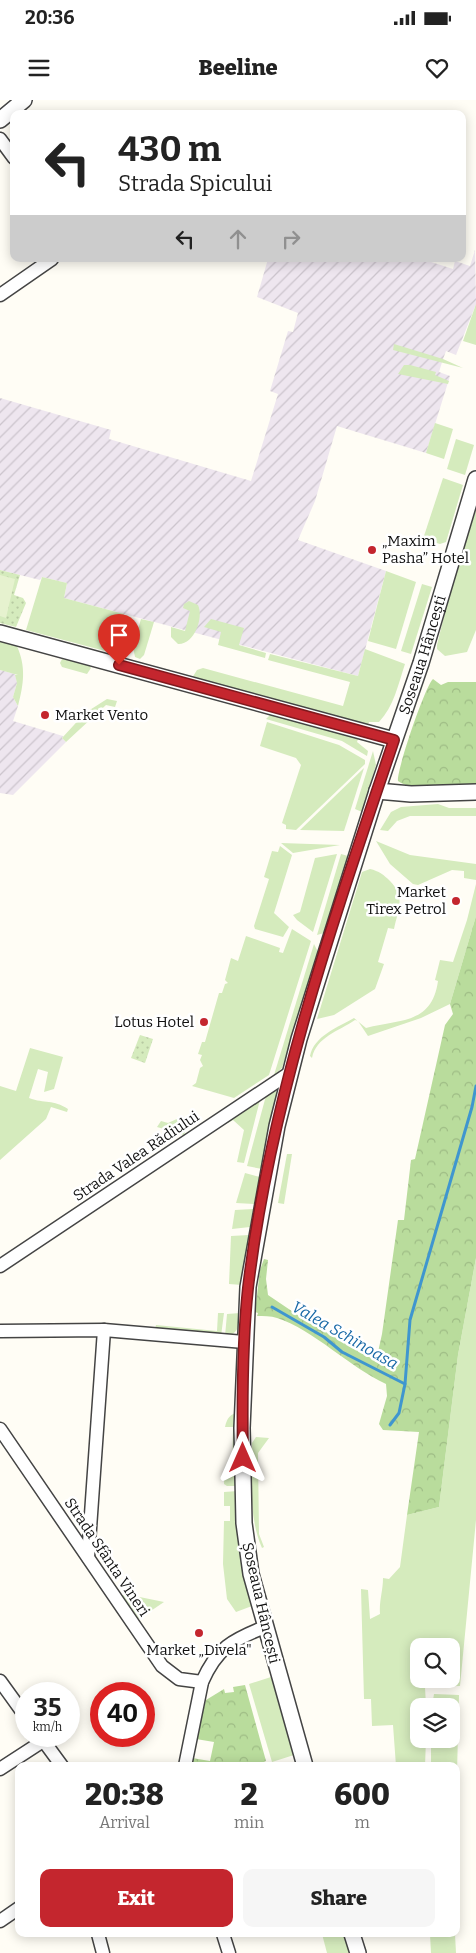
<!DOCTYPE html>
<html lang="en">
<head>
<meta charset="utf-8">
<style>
  :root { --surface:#fff; --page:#f6f6f6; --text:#222; --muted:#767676; --accent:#c4262e }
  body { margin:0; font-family:Bitter,serif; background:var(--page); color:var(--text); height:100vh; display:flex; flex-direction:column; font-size:19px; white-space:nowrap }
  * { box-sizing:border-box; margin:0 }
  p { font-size:16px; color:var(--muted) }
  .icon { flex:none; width:28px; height:28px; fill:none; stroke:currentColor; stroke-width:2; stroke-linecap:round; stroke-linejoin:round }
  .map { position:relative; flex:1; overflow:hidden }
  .panel { position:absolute; left:15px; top:1662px; width:445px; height:175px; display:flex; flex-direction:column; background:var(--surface); border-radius:10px; box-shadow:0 2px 12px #0003 }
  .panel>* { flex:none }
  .banner { position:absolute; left:10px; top:10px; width:456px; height:152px; border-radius:10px; box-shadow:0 2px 12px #0003; background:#fff; color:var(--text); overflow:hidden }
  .fabs { position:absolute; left:410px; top:1538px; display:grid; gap:10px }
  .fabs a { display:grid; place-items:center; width:50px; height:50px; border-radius:10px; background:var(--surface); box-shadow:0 2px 12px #0003; font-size:25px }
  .speed { position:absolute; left:15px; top:1582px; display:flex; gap:10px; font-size:25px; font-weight:700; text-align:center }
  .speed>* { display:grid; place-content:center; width:65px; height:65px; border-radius:50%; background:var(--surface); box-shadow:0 2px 12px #0003; line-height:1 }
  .speed small { font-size:12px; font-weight:400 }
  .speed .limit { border:8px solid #d22; background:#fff; color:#111 }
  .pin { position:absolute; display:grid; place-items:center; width:42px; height:42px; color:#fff; margin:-51px -21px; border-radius:50% 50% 50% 0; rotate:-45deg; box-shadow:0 0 5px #0007 }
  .pin .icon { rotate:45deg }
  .me { position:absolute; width:55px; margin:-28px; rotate:0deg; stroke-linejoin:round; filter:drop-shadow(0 0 4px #0008) }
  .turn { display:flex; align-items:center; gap:18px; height:105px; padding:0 25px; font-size:22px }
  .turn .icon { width:65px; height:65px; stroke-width:2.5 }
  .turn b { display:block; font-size:35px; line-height:42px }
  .lanes { display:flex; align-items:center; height:48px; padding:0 25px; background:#0003; justify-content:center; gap:25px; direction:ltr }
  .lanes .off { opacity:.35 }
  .eta { display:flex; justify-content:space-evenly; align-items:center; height:85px; text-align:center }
  .eta b { font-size:30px; font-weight:800; line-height:35px }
  .button { display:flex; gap:10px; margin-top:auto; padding:10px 25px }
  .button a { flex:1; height:58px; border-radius:10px; background:var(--accent); color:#fff; font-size:20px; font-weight:800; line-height:58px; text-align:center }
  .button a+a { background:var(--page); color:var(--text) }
  .status { display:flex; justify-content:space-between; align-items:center; height:35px; padding:0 25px; background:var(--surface); direction:ltr }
  .status svg { height:14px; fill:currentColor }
  header { display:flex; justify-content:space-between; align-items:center; height:65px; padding:0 25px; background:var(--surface); font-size:22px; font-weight:800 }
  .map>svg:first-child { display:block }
  .industrial { fill:url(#industrial-furrows) }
  .grass { fill:#d5ebbd; fill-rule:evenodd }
  .forest { fill:url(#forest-crowns) }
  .park { fill:url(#park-dots) }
  .pitch { fill:#e6f2cf }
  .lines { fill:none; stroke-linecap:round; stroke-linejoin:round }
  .stream { stroke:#3f96cf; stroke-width:3 }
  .minor-casing { stroke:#444; stroke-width:15 }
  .tertiary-casing { stroke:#444; stroke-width:18 }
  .minor { stroke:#fff; stroke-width:12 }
  .tertiary { stroke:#fff; stroke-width:15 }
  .route-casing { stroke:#7f191e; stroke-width:12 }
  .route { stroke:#c4262e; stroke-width:9 }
  .poi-dot { fill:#c4262e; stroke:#fff; stroke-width:2 }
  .labels { text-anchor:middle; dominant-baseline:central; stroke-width:5; stroke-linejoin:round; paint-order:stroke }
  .poi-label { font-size:15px; fill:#111; stroke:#fff; text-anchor:start }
  .street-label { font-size:15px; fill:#111; stroke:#fff }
  .water-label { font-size:16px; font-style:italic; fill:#1768a6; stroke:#fff }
</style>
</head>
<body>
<div class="status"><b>20:36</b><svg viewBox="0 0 49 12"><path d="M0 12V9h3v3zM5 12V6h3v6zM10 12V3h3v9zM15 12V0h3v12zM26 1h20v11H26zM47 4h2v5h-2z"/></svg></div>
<header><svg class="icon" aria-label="menu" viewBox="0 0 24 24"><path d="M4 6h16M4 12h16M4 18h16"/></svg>Beeline<svg class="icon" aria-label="heart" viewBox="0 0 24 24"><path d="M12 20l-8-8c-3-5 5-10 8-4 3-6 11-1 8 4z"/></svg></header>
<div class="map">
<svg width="476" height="1853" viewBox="0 0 476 1853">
  <defs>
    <pattern id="industrial-furrows" width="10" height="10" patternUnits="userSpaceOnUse" patternTransform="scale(1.25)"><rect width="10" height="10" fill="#eee6ef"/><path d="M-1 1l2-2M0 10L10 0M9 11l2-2" fill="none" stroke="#cbc4cc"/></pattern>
    <pattern id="forest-crowns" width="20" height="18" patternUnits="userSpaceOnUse" patternTransform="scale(1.25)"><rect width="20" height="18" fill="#b9dc9c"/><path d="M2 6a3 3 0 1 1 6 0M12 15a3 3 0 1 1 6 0" fill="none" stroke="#9ebc85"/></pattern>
    <pattern id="park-dots" width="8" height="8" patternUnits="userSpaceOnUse" patternTransform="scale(1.25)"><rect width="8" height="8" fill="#d5ebbd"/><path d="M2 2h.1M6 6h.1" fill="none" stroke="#b6c8a1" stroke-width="1.8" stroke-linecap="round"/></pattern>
  </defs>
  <rect width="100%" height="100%" fill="#fffdf5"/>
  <g class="industrial">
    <polygon points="475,150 476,204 456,255 446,251 443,259 439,272 450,276 426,353 337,326 315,401 298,440 386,471 358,576 64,498 67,483 42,477 40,480 0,470 0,298 111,330 109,339 251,381 278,294 270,291 288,231 293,232 298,213 257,197 268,159 429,159 428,161 453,169 455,161 470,166"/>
    <polygon points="0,570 15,574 17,583 13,597 18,606 13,621 63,636 62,638 66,642 13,695 0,693"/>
  </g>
  <g class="grass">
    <polygon points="476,204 476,245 463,241"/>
    <polygon points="394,244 443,259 463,268 393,250"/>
    <polygon points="404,265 410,265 436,272 435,275 449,281 448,284 398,274"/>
    <polygon points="435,323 453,329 444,359 426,353"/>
    <polygon points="456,339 474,345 465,375 447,369"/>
    <polygon points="443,378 463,385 446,442 440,444 423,439"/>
    <polygon points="476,410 476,530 467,552 445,556 437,549 437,545 451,488"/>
    <polygon points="386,471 416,482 396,549 368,541"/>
    <polygon points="42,477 67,483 64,498 124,514 112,551 109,552 26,530"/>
    <polygon points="422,484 432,487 411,554 401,551"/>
    <path d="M189,501L198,505C204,518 194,545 178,544L171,537V527L185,531L190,511L183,508L184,504Z"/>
    <polygon points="141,519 154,522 144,555 140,559 135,557 133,547"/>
    <polygon points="211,519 244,528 239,545 266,553 265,558 218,545 221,532 204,527"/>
    <path d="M0,541L17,546C26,567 24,583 18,606L13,597L17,583L15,575H18L0,570Z"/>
    <path d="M365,549L405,564C398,585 394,606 379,622H369L368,625L192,578L197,570L203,568L343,606L350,582L268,560L270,554L358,576Z"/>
    <polygon points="62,559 89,565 91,568 87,574 62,567 60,563"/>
    <polygon points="107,599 117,601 115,607 106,605 66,642 62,638 85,613"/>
    <polygon points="271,614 358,639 357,642 368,651 367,656 342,641 266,619"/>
    <polygon points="267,622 339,645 365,660 365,664 296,730 286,729 286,725 282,723 301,665 296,658 260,646"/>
    <polygon points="373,651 376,665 362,712 355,709"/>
    <polygon points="364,668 344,731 300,730"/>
    <polygon points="438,704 449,708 476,708 476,716 410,716 397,721 388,731 380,730 391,712 401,707"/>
    <polygon points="376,741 410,755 476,764 476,780 464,778 464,771 452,770 418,785 413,784 390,764"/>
    <polygon points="281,743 340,745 293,753"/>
    <polygon points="280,746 292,755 274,813 289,827 283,837 255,829 254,826 269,779 264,777 272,751 278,752"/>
    <polygon points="337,754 313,832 297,820 293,815 300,812 315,758"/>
    <polygon points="341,754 348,756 324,833 317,835"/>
    <path d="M370,769C379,771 384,775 390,781C406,798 398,809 394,829L388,828L378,862L384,864L375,889L334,915L317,919L362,772Z"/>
    <path d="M476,784V816L450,904L421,918L368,936L358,921L355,920C339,931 316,937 312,958L310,956C314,936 338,927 354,918L366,928C401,919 432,924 438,881L435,880L440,860L453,862L467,820Z"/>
    <polygon points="292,829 311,841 269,975 234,998 192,986 196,983 200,968 203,966 200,960 202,955 198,954 202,942 205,942 219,893 222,893 225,884 228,883 225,880 231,858 238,861 246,836 280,848 279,852 283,853"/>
    <polygon points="314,844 318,852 282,968 274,975"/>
    <path d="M30,948L63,957L54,989L44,992L48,972L38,969L29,998C45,1004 53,999 68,1009L67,1012L51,1007L46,1019L0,1060V986L16,991Z"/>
    <polygon points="274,990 277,992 262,1069 247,1066 267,992"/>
    <polygon points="261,996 244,1063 237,1062 244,1030 233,1020 228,1023 226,1020"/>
    <polygon points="179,1018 189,1021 184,1035 157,1027 161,1021 168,1023"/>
    <polygon points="287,1054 292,1054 284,1104 278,1103"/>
    <polygon points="245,1073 260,1077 254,1104 236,1103"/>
    <polygon points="253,1109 250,1127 232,1129 235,1110"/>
    <polygon points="249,1135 242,1185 229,1184 231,1136"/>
    <path d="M476,1158V1420L460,1586L425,1587L426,1606H419V1639H426L425,1666H396L393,1625L372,1626L371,1599H364L361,1489L368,1490L370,1519L380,1514C379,1501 383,1491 383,1478L389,1479L400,1467L407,1415L439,1407L458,1255ZM419,1546H451V1579H419Z"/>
    <polygon points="218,1213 224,1213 221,1236 155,1229 156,1225 217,1231"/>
    <path d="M240,1213C239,1226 239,1234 225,1236L227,1214Z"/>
    <path d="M239,1312L237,1386H227L224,1384V1373H232L233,1327H225C227,1318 230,1314 239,1312Z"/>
    <path d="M256,1337L269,1338L258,1353L259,1434L264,1447L262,1448C248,1416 252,1378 252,1343Z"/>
    <polygon points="238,1391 252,1506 236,1512 227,1499 223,1464 224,1421 230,1421 230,1406 224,1406 224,1392"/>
    <polygon points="125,1494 164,1502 139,1519 122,1496"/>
    <polygon points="271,1577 294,1655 272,1662 249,1584"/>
    <polygon points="434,1594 459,1595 456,1712 456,1666 431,1666 431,1639 451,1639 451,1606 432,1606"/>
    <polygon points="322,1834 347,1834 352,1853 327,1853"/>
    <polygon points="430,1834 455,1834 456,1853 431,1853"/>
  </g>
  <g class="forest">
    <path d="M433,579L441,585L448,582H476V685C455,685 414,693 398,681C396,672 425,586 433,579Z"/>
    <path d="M476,816V1158L458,1255L439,1407L407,1415L419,1332L383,1330L379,1324L387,1296L386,1284C349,1267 314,1230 277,1218C271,1216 263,1216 257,1216L258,1213L255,1212L260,1170L264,1159L268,1160L266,1179L268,1195L305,1220L376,1261L382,1234L398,1120H404L411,1060L415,1059L445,925L453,914L450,904Z"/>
    <polygon points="245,1585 266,1661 255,1666 191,1666 192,1658 210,1661 214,1642 196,1639 206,1600 224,1589 225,1593 234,1592 233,1587"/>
  </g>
  <g class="park">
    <polygon points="0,470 20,475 14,495 23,498 26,503 16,527 0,523"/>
    <polygon points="140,935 153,939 145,963 131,958"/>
  </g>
  <polygon class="pitch" points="0,475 15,479 6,518 0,516"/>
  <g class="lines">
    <g class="stream">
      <polyline points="272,1207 324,1237 342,1252 405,1284"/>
      <polyline points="390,1325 399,1313 405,1284 410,1220 472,1007 476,986"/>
    </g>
    <defs>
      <g id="minor">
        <polyline points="0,39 14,58"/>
        <polyline points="0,195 52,159"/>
        <polyline points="0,1166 291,972"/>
        <polyline points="0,1231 104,1230 244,1242"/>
        <polyline points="0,1329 162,1566 179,1579 202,1582"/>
        <polyline points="88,1457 104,1230"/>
        <polyline points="0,1581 26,1617"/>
        <polyline points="40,1636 62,1666"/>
        <path d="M185,1666L202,1582C217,1548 232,1540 265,1527"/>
        <polyline points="0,1669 43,1641"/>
        <polyline points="0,1821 19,1808"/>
        <polyline points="98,1834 103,1853"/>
        <polyline points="223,1834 229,1853"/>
      </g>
      <g id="tertiary">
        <polyline points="0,20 24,0"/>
        <polyline points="0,533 394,640"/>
        <polyline points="377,691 411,694 476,692"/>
        <path id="s1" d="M305,1666L251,1474L244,1423L242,1328L248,1187L277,1026L299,939L377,691L421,563L476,379"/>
        <polyline points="352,1834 358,1853"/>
      </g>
    </defs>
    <use href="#minor" class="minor-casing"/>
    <use href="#tertiary" class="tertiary-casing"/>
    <use href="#minor" class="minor"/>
    <use href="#tertiary" class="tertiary"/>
  </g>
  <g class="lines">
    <defs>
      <path id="route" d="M119,565L394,640C334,818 270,1000 248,1188C242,1244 242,1302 243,1358"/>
    </defs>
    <use href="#route" class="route-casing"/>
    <use href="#route" class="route"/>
  </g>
  <g class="poi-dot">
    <circle cx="372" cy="450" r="5"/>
    <circle cx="45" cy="615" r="5"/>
    <circle cx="456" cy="801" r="5"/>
    <circle cx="204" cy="922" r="5"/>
    <circle cx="199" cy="1533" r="5"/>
  </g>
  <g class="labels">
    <g class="poi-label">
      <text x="382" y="441">„Maxim<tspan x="382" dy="17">Pasha” Hotel</tspan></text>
      <text x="55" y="615">Market Vento</text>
      <text x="446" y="792" text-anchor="end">Market<tspan x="446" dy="17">Tirex Petrol</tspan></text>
      <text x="194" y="922" text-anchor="end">Lotus Hotel</text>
      <text x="199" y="1550" text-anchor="middle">Market „Divela"</text>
    </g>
    <g class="street-label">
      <text stroke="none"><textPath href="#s1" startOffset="1144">Șoseaua Hâncești</textPath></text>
      <text transform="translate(136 1056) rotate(-34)">Strada Valea Rădiului</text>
      <text transform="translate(107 1457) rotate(56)">Strada Sfânta Vineri</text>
      <text transform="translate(261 1503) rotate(77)">Șoseaua Hâncești</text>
    </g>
    <g class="water-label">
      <text transform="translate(345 1235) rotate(30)">Valea Schinoasa</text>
    </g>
  </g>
</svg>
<div class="fabs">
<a><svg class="icon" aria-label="search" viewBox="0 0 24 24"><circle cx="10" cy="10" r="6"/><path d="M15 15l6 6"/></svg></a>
<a><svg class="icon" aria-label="layers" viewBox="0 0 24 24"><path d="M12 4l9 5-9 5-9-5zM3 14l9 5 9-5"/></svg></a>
</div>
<div class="speed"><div>35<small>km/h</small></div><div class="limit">40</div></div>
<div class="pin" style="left:119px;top:565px;background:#d93025"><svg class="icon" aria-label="arrive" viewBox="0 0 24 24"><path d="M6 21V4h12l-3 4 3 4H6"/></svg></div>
<svg class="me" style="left:243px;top:1358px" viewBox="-20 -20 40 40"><path d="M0-17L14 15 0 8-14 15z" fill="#c4262e" stroke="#fff" stroke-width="4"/></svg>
<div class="banner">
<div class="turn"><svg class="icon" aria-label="left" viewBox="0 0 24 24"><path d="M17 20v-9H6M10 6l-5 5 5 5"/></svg><div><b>430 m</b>Strada Spicului</div></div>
<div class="lanes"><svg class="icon" aria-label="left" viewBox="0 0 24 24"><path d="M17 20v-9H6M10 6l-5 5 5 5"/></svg><svg class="icon off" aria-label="ahead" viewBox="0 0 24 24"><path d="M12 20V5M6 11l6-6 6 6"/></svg><svg class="icon off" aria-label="right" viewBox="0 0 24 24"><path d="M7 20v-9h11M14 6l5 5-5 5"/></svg></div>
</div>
<section class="panel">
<div class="eta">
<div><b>20:38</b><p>Arrival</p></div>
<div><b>2</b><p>min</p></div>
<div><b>600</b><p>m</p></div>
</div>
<div class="button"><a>Exit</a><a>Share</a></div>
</section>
</div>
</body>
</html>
